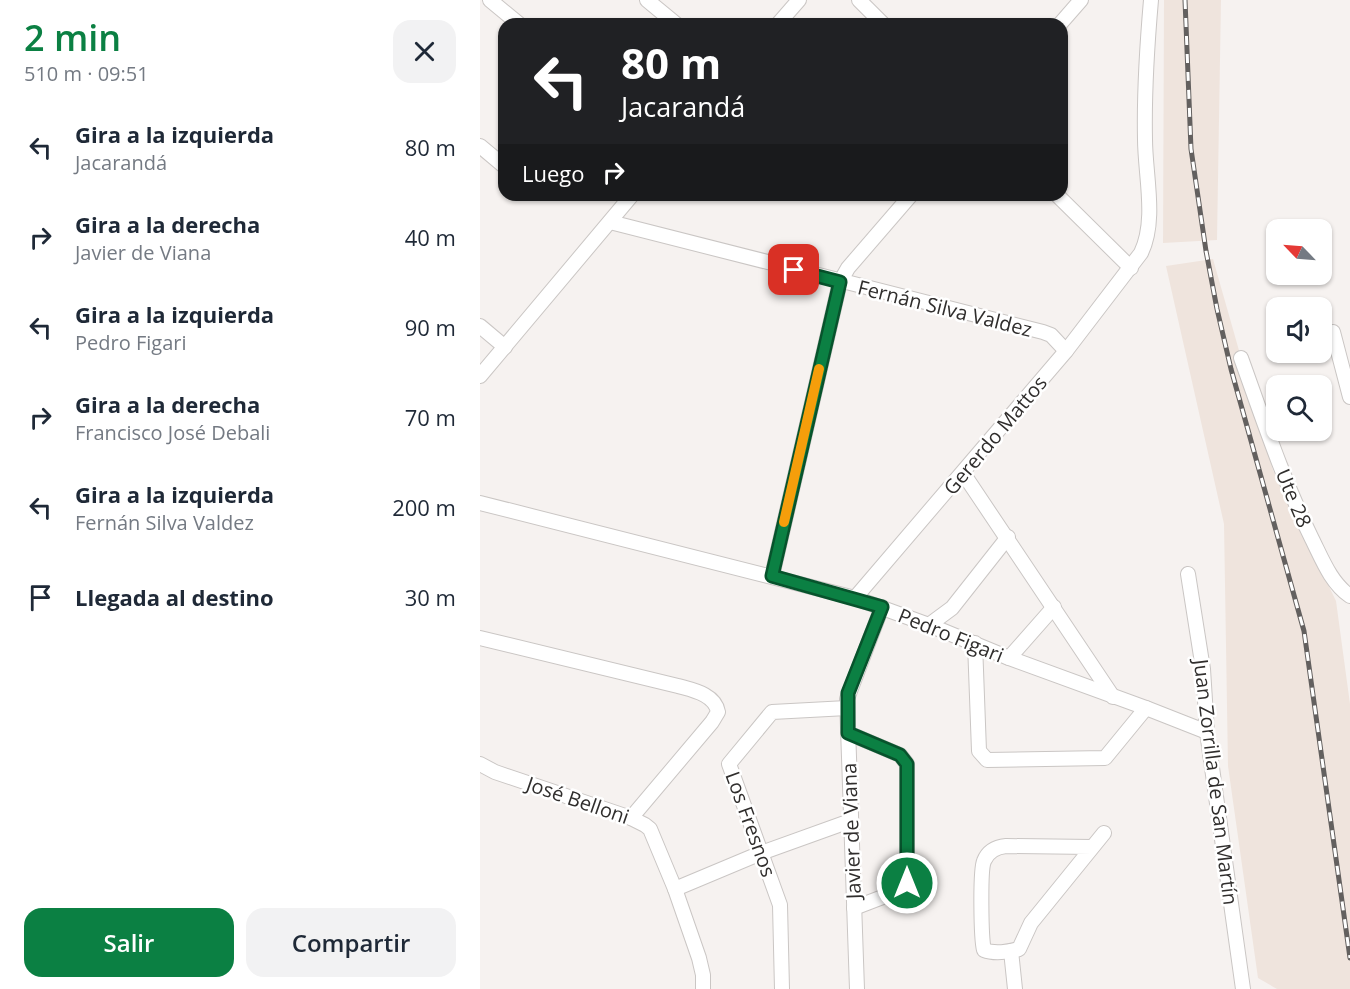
<!DOCTYPE html>
<html lang="es">
<head>
<meta charset="utf-8">
<style>
  :root { --surface:#fff; --page:#f2f2f3; --text:#1f2937; --muted:#747a83; --accent:#0b8043 }
  body { margin:0; font-family:"Open Sans",sans-serif; background:var(--page); color:var(--text); height:100vh; display:flex; flex-direction:column; font-size:22px; white-space:nowrap }
  * { box-sizing:border-box; margin:0 }
  p { font-size:20px; color:var(--muted) }
  .icon { flex:none; width:33px; height:33px; fill:none; stroke:currentColor; stroke-width:2; stroke-linecap:round; stroke-linejoin:round }
  .map { position:relative; flex:1; overflow:hidden }
  .sheet { display:flex; flex-direction:column; background:var(--surface); width:480px }
  .sheet>* { flex:none }
  .top-card { position:absolute; left:18px; top:18px; width:570px; height:183px; border-radius:18px; box-shadow:0 2px 4px #0004; background:#202124; color:#fff; overflow:hidden }
  .needle { width:39px; rotate:295deg }
  .controls { position:absolute; left:786px; top:219px; display:grid; gap:12px }
  .controls a { display:grid; place-items:center; width:66px; height:66px; border-radius:12px; background:var(--surface); box-shadow:0 2px 4px #0004; font-size:30px }
  .pin { position:absolute; display:grid; place-items:center; width:51px; height:51px; color:#fff; margin:-26px; border-radius:12px; box-shadow:0 3px 9px #0006 }
  .me { position:absolute; width:66px; margin:-33px; rotate:0deg; stroke-linejoin:round; filter:drop-shadow(0 0 4px #0008) }
  .turn { display:flex; align-items:center; gap:21px; height:126px; padding:0 24px; font-size:27px }
  .turn .icon { width:78px; height:78px; stroke-width:2.5 }
  .turn b { display:block; font-size:42px; line-height:51px }
  .then { display:flex; align-items:center; height:57px; padding:0 24px; background:#0003; gap:12px; font-size:22px }
  .round { display:grid; place-items:center; flex:none; width:63px; height:63px; border-radius:18px; background:var(--page) }
  .headline { display:flex; align-items:center; justify-content:space-between; height:102px; padding:0 24px }
  h1 { font-size:36px; font-weight:600; line-height:45px; color:var(--accent) }
  .button { display:flex; gap:12px; margin-top:auto; padding:12px 24px }
  .button a { flex:1; height:69px; border-radius:18px; background:var(--accent); color:#fff; font-size:24px; font-weight:600; line-height:69px; text-align:center }
  .button a+a { background:var(--page); color:var(--text) }
  ul { padding:0; list-style:none }
  li { display:flex; align-items:center; gap:18px; height:90px; padding:0 24px }
  li div { flex:1 }
  li b { display:block; font-size:22px }
  li em { font-style:normal }
  main { display:flex; flex:1; min-height:0 }
  .map>svg:first-child { display:block }
  .built { fill:#efe4dd }
  .lines { fill:none; stroke-linecap:round; stroke-linejoin:round }
  .minor-casing { stroke:#cac6c4; stroke-width:16 }
  .minor { stroke:#fff; stroke-width:14 }
  .rail-casing { stroke:#63605f; stroke-width:5 }
  .rail { stroke:#fff; stroke-width:3; stroke-dasharray:9; stroke-linecap:butt }
  .route-casing { stroke:#07532c; stroke-width:15 }
  .route { stroke:#0b8043; stroke-width:10 }
  .slow { stroke:#f59e0b; stroke-width:10 }
  .labels { text-anchor:middle; dominant-baseline:central; stroke-width:5; stroke-linejoin:round; paint-order:stroke }
  .street-label { font-size:20px; fill:#302e2d; stroke:#fff }
</style>
</head>
<body>
<main>
<section class="sheet">
<div class="headline"><div><h1>2 min</h1><p>510 m · 09:51</p></div><a class="round"><svg class="icon" aria-label="close" viewBox="0 0 24 24"><path d="M6 6l12 12M18 6L6 18"/></svg></a></div>
<ul>
<li><svg class="icon" aria-label="left" viewBox="0 0 24 24"><path d="M17 20v-9H6M10 6l-5 5 5 5"/></svg><div><b>Gira a la izquierda</b><p>Jacarandá</p></div><em>80 m</em></li>
<li><svg class="icon" aria-label="right" viewBox="0 0 24 24"><path d="M7 20v-9h11M14 6l5 5-5 5"/></svg><div><b>Gira a la derecha</b><p>Javier de Viana</p></div><em>40 m</em></li>
<li><svg class="icon" aria-label="left" viewBox="0 0 24 24"><path d="M17 20v-9H6M10 6l-5 5 5 5"/></svg><div><b>Gira a la izquierda</b><p>Pedro Figari</p></div><em>90 m</em></li>
<li><svg class="icon" aria-label="right" viewBox="0 0 24 24"><path d="M7 20v-9h11M14 6l5 5-5 5"/></svg><div><b>Gira a la derecha</b><p>Francisco José Debali</p></div><em>70 m</em></li>
<li><svg class="icon" aria-label="left" viewBox="0 0 24 24"><path d="M17 20v-9H6M10 6l-5 5 5 5"/></svg><div><b>Gira a la izquierda</b><p>Fernán Silva Valdez</p></div><em>200 m</em></li>
<li><svg class="icon" aria-label="arrive" viewBox="0 0 24 24"><path d="M6 21V4h12l-3 4 3 4H6"/></svg><div><b>Llegada al destino</b></div><em>30 m</em></li>
</ul>
<div class="button"><a>Salir</a><a>Compartir</a></div>
</section>
<div class="map">
<svg width="870" height="989" viewBox="0 0 870 989">
  <rect width="100%" height="100%" fill="#f6f2f0"/>
  <g class="built">
    <polygon points="684,0 741,0 737,240 683,243"/>
    <polygon points="733,259 793,470 856,601 870,704 870,989 797,989 778,978 748,766 744,524 686,266"/>
  </g>
  <g class="lines">
    <defs>
      <g id="minor">
        <polyline points="10,0 39,24"/>
        <polyline points="167,0 196,24"/>
        <polyline points="379,0 403,24"/>
        <polyline points="298,24 319,0"/>
        <polyline points="580,24 601,0"/>
        <polyline points="0,146 24,166"/>
        <polyline points="577,195 651,268"/>
        <polyline points="130,222 563,332 571,335 586,351"/>
        <polyline points="0,326 25,347"/>
        <polyline points="853,332 870,397"/>
        <path d="M761,358C783,419 803,480 832,539C842,559 851,583 870,596"/>
        <polyline points="0,376 152,195"/>
        <polyline points="483,473 633,697"/>
        <polyline points="0,503 375,598 449,625 529,658 666,708 727,732"/>
        <polyline points="708,574 723,669 727,732 763,989"/>
        <polyline points="292,576 360,282 368,268 431,195"/>
        <path d="M375,598L586,351L661,253C677,220 665,175 665,139C664,92 667,46 671,0"/>
        <polyline points="449,625 472,608 528,537"/>
        <path d="M0,638L198,686C212,690 235,694 238,712L232,722L151,818"/>
        <polyline points="495,643 499,751 507,760 625,758 666,708"/>
        <polyline points="529,658 574,607"/>
        <polyline points="368,733 420,755 427,764 427,883 421,890 374,908"/>
        <polyline points="0,764 15,772 151,818 165,825 170,829 195,889 219,958 223,975 223,989"/>
        <path d="M612,847L526,846C516,847 508,851 504,861C500,870 501,939 504,950C514,954 529,952 539,949L551,923L624,833"/>
        <polyline points="195,889 281,853 370,821"/>
        <polyline points="531,951 535,989"/>
        <polyline points="302,989 300,905 249,764 292,712 367,708"/>
        <polyline points="377,989 367,699 402,607"/>
      </g>
    </defs>
    <use href="#minor" class="minor-casing"/>
    <use href="#minor" class="minor"/>
    <defs>
      <polyline id="rail" points="705,0 711,149 726,251 737,309 751,369 824,631 870,958"/>
    </defs>
    <use href="#rail" class="rail-casing"/>
    <use href="#rail" class="rail"/>
  </g>
  <g class="lines">
    <defs>
      <polyline id="route" points="314,270 360,282 292,576 402,607 368,693 368,733 420,755 427,764 427,883"/>
    </defs>
    <use href="#route" class="route-casing"/>
    <use href="#route" class="route"/>
    <polyline class="slow" points="304,522 339,369"/>
  </g>
  <g class="labels">
    <g class="street-label">
      <text transform="translate(465 308) rotate(14)">Fernán Silva Valdez</text>
      <text transform="translate(515 435) rotate(-50)">Gererdo Mattos</text>
      <text transform="translate(814 498) rotate(67)">Ute 28</text>
      <text transform="translate(471 635) rotate(22)">Pedro Figari</text>
      <text transform="translate(736 782) rotate(83)">Juan Zorrilla de San Martín</text>
      <text transform="translate(98 800) rotate(19)">José Belloni</text>
      <text transform="translate(271 824) rotate(70)">Los Fresnos</text>
      <text transform="translate(371 831) rotate(-92)">Javier de Viana</text>
    </g>
  </g>
</svg>
<div class="controls">
<a><svg class="needle" viewBox="-14 -14 28 28"><path d="M0-13l5 13h-10z" fill="#e53935"/><path d="M0 13l5-13h-10z" fill="#747a83"/></svg></a>
<a><svg class="icon" aria-label="sound" viewBox="0 0 24 24"><path d="M4 9h4l5-4v14l-5-4H4zM17 9q2 3 0 6"/></svg></a>
<a><svg class="icon" aria-label="search" viewBox="0 0 24 24"><circle cx="10" cy="10" r="6"/><path d="M15 15l6 6"/></svg></a>
</div>
<div class="pin" style="left:314px;top:270px;background:#d93025"><svg class="icon" aria-label="arrive" viewBox="0 0 24 24"><path d="M6 21V4h12l-3 4 3 4H6"/></svg></div>
<svg class="me" style="left:427px;top:883px" viewBox="-20 -20 40 40"><circle r="17" fill="#0b8043" stroke="#fff" stroke-width="3"/><path d="M0-11L8 9 0 5-8 9z" fill="#fff"/></svg>
<div class="top-card">
<div class="turn"><svg class="icon" aria-label="left" viewBox="0 0 24 24"><path d="M17 20v-9H6M10 6l-5 5 5 5"/></svg><div><b>80 m</b>Jacarandá</div></div>
<div class="then">Luego<svg class="icon" aria-label="right" viewBox="0 0 24 24"><path d="M7 20v-9h11M14 6l5 5-5 5"/></svg></div>
</div>
</div>
</main>
</body>
</html>
